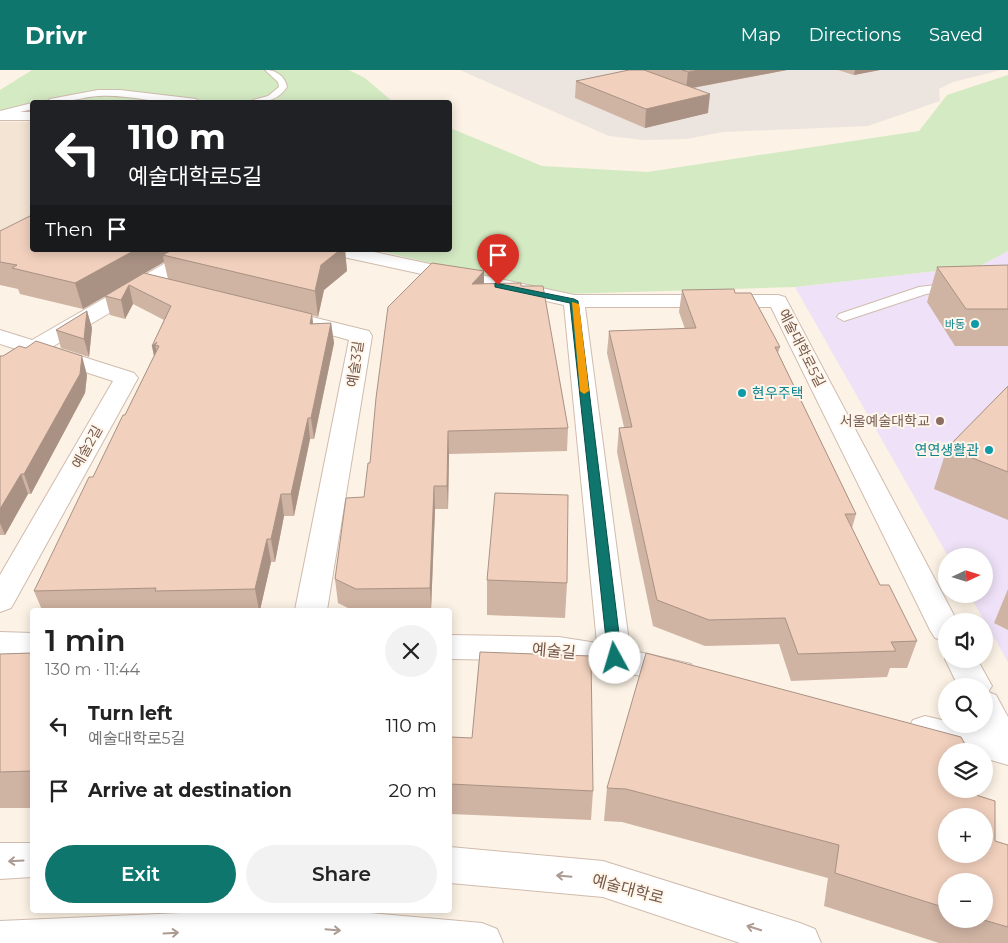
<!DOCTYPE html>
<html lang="en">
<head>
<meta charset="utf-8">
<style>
  :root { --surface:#fff; --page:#f2f2f2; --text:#222; --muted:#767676; --accent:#0f766e }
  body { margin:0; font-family:Montserrat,"Noto Sans KR",sans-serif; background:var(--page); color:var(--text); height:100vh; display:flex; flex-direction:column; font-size:19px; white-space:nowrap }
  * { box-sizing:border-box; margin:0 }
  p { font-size:16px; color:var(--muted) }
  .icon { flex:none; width:28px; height:28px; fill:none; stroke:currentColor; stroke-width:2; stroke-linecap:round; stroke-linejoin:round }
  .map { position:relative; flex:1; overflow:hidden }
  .panel { position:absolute; left:30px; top:538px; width:422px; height:305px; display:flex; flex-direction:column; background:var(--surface); border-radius:5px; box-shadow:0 2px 12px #0003 }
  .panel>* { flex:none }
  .guide { position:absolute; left:30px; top:30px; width:422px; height:152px; border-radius:5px; box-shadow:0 2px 12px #0003; background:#202124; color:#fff; overflow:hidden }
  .needle { width:32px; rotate:86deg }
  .fabs { position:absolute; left:938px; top:478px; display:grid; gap:10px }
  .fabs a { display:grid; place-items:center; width:55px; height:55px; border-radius:50%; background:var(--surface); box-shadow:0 2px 12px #0003; font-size:25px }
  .pin { position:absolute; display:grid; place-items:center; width:42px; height:42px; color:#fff; margin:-51px -21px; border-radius:50% 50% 50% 0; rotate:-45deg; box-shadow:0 0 5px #0007 }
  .pin .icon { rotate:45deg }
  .me { position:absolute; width:55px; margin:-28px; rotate:354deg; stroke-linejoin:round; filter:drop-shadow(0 0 4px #0008) }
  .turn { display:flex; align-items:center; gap:18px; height:105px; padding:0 15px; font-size:22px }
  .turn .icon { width:65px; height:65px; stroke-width:2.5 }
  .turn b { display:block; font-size:35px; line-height:42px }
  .then { display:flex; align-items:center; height:48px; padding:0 15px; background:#0003; gap:10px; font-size:19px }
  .round { display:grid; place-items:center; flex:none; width:52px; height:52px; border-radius:26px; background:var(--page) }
  .summary { display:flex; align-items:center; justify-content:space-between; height:85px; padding:0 15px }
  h1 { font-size:30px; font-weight:600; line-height:38px }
  .button { display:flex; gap:10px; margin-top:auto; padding:10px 15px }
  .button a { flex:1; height:58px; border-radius:30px; background:var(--accent); color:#fff; font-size:20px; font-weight:600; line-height:58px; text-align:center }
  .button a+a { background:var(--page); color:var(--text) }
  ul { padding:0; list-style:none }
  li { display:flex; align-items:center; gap:15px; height:65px; padding:0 15px }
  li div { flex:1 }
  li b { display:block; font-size:19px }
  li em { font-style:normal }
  header { display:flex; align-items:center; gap:30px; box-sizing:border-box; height:70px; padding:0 25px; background:var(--accent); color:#fff }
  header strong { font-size:24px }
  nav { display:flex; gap:28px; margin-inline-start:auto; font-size:18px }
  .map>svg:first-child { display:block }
  .residential { fill:#f4e4d3 }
  .industrial { fill:#ece5df }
  .education { fill:#efe2f8 }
  .green { fill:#d4eac3 }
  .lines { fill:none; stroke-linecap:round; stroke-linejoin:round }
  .service-casing { stroke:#d0bcae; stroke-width:2 }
  .minor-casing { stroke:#d0bcae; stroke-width:2 }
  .tertiary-casing { stroke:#d0bcae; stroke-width:2 }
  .service { fill:#fff; fill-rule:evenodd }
  .minor { fill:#fff; fill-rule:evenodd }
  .tertiary { fill:#fff; fill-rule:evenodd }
  .wall { fill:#cfb3a3; fill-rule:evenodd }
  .shaded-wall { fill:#a99284 }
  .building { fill:#f1d0bd; stroke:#a99284; fill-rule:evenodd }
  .oneway { stroke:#ac9b92 }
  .route { fill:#0f766e; stroke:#0a4d48 }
  .slow { fill:#f59e0b }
  .culture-dot { fill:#0f9aa8; stroke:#fff6eb; stroke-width:2 }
  .education-dot { fill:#8d6e63; stroke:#fff6eb; stroke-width:2 }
  .labels { text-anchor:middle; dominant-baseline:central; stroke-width:4; stroke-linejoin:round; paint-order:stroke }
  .far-culture-label { font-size:11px; fill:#0d838f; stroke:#fff6eb; text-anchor:end }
  .street-label { font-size:14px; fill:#75584a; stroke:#fff6eb }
  .culture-label { font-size:14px; fill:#0d838f; stroke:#fff6eb; text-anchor:start }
  .education-label { font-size:14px; fill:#785e54; stroke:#fff6eb; text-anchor:end }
  .near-street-label { font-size:16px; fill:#75584a; stroke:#fff6eb }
</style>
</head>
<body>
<header>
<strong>Drivr</strong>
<nav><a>Map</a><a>Directions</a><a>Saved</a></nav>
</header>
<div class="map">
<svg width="1008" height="873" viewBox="0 0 1008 873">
  <rect width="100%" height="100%" fill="#fcf2e5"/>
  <polygon class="residential" points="0,52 32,52 32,148 0,163"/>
  <polygon class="industrial" points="460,0 1001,0 953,12 939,19 940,31 868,56 723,62 686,69 643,70 609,66"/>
  <polygon class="education" points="1008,181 1008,592 969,524 984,524 984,486 948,486 795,217 980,196"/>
  <g class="green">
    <polygon points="32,0 349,0 365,8 393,32 32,32 32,41 0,41 0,20"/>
    <polygon points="1008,5 1008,181 980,196 795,217 564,224 375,180 450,180 450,58 542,96 647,102 919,61 947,25"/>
  </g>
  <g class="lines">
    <defs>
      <g id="service">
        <path d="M265,0C276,0 285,6 287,17C278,30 268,32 252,32L253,30L268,26L279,17L278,12Z"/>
        <path d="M98,20H120L196,29L200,32C167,37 133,24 99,26C81,27 64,34 46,32L50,29Z"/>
        <polygon points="32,33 32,39 0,47 0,41"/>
        <polygon points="953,213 959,217 958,220 926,224 844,251 837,247 839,244 919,217"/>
      </g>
      <g id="minor">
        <rect x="0" y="42" width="32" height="8"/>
        <polygon points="188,180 211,180 209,184 52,277 134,303 138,308 15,531 11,538 0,542 0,505 113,311 36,286 8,303 0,305 0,289 16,279 0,274 0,260 32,270"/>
        <polygon points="330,180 365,180 574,225 778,225 785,227 957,551 946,551 946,571 935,568 930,560 771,237 585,237 630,580 691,594 696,603 691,612 679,615 615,600 559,591 450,589 450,565 559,567 597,573 564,235 339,186 332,184"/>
        <polygon points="296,243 369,261 372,266 327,540 295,540 349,270 289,253 285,249 289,245"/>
        <polygon points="0,562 32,563 32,585 0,586"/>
        <polygon points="946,586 946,589 977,589 992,616 988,622 996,625 1008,647 1008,695 984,688 984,681 956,681 913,670 907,660 913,650 925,646 946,651 946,654 958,654 979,658 977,654 984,654 984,616 958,616 945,589"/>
      </g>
      <g id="tertiary">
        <polygon points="0,773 32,773 32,807 0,809"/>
        <polygon points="450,777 603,791 800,853 815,859 821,873 740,873 603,827 450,813"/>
        <polygon points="249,840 336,840 482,853 497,859 503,873 0,873 0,851"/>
      </g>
    </defs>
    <use href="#service" class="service-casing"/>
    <use href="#minor" class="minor-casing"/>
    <use href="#tertiary" class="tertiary-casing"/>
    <use href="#service" class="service"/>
    <use href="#minor" class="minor"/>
    <use href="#tertiary" class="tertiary"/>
  </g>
  <g class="wall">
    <polygon points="629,0 787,0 693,18 708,43 645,58 575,28 576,11"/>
    <polygon points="838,0 880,0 854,5"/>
    <polygon points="0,161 32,180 345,180 347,201 324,220 318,247 312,245 313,254 331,253 334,273 314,369 310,369 294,446 284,446 275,492 271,492 260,540 42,540 34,521 125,345 154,286 152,276 164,250 133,234 125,249 110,245 105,226 144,203 168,209 164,192 83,239 20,224 18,219 0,215"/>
    <polygon points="1008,195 1008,276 955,276 927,232 937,197"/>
    <polygon points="484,201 484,214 568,358 567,381 449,384 448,439 435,439 431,540 352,540 338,533 335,509 364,427"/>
    <polygon points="682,220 735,223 780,277 778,283 856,444 852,458 880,515 917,571 907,598 890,598 887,607 791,611 779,574 705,576 653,556 617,382 619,358 624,357 607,283 609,261 685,259 679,242"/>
    <polygon points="87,241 92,258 89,287 61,278 56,260"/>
    <polygon points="0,285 0,286 87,305 85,323 31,424 28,424 5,465 0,465"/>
    <polygon points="1008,316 1008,450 934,419 947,378"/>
    <polygon points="487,510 567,513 565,548 487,545"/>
    <polygon points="1008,519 1008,560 994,553"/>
    <polygon points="32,583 32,738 0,738 0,584"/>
    <polygon points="450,667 593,721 591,750 450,744"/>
    <path d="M607,718L976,725L995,771L1008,775V873H939L824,836L828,808L622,752L604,751ZM946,811L984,849H946Z"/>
  </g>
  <g class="shaded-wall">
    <polygon points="699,0 787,0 686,19 688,2"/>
    <polygon points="855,0 880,0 854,5"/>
    <polygon points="710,24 708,43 645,58 646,39"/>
    <polygon points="135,180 185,180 163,185 164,192 83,239 75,213"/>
    <polygon points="340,180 345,180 347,201 324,220 318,247 315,221 321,195"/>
    <polygon points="484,201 484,221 472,214"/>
    <polygon points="129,215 133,234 125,249 121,230"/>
    <polygon points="87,241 92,258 89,287 84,269"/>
    <polygon points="312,244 314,263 310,254"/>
    <polygon points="331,253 334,273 314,369 311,348"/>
    <polygon points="157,272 155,275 160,293 156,296 152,276"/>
    <polygon points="82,286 87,305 85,323 31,424 24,404"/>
    <polygon points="308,348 310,369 294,446 291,424"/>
    <polygon points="448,361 449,384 448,439 447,416"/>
    <polygon points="21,404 28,424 5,465 0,453 0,439"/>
    <polygon points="434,416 435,439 431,540 430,518"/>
    <polygon points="281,424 284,446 275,492 271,469"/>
    <polygon points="267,469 271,492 260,540 259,540 255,519"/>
  </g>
  <g class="building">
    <polygon points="629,0 644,0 710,24 646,39 576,11"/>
    <polygon points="682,0 699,0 688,2"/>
    <polygon points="32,145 32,180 135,180 75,213 12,198 17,195 0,192 0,161"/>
    <polygon points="172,180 340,180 321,195 315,221 163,185"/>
    <polygon points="432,193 484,201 472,214 521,213 521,216 543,216 568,358 448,361 447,416 434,416 430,518 356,519 335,509 346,428 364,427 368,393 370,393 376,328 388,237"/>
    <polygon points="1008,195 1008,239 966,239 937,197"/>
    <polygon points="144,203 312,244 310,254 331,253 311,348 308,348 291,424 281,424 271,469 267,469 255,519 155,521 156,518 34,521 89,407 93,407 123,345 125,345 159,276 155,275 157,272 152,276 171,236 129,215 121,230 105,226"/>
    <polygon points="734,219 735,223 751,223 780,277 775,277 856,444 845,444 880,515 889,515 917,571 891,572 896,581 798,584 785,548 709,550 657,530 619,358 632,357 609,261 696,258 682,220"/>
    <polygon points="87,241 84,269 56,260"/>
    <polygon points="36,271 82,286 80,304 24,404 21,404 0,439 0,286 3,286 19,276 26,278"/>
    <polygon points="1008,316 1008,402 947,378"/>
    <polygon points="495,423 568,425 567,513 487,510"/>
    <polygon points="480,582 591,586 593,721 450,714 450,667 472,668"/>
    <polygon points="32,583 32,701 0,702 0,584"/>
    <path d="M646,583L961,667L969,681H946V719H976V725L995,731V771L1008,775V857L980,849H984V811H946V838L835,803L839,775L626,719L607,718ZM946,746H984V784H946Z"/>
  </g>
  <defs><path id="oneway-shaft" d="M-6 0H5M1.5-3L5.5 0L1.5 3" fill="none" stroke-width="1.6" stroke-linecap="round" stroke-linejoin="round" transform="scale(1.25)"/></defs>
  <g class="oneway">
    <use href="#oneway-shaft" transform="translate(16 791) rotate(177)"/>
    <use href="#oneway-shaft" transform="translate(564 806) rotate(-175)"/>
    <use href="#oneway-shaft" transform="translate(754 858) rotate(-162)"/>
    <use href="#oneway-shaft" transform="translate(333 860) rotate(5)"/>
    <use href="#oneway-shaft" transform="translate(171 863) rotate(-3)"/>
  </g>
  <polygon class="route" points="495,213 574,229 578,231 622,588 620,592 610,592 608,588 570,233 495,217"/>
  <polygon class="slow" points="572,232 579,234 589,321 584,324 580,321"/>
  <g class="culture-dot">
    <circle cx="975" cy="254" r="5"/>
    <circle cx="742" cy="323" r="5"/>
    <circle cx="989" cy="380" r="5"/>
  </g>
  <circle class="education-dot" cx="940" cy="351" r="5"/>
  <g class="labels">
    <g class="far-culture-label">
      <text x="965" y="254">바동</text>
    </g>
    <g class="street-label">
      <text transform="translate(802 278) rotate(63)">예술대학로5길</text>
      <text transform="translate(355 294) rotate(-82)">예술3길</text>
      <text transform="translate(87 377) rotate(-61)">예술2길</text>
    </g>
    <g class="culture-label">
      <text x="752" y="323">현우주택</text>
      <text x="979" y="380" text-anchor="end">연연생활관</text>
    </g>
    <g class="education-label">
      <text x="930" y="351">서울예술대학교</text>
    </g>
    <g class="near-street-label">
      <text transform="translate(554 581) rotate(5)">예술길</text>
      <text transform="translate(628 819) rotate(15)">예술대학로</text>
    </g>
  </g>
</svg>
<div class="fabs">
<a><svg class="needle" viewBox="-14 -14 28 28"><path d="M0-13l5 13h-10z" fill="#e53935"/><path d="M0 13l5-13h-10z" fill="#767676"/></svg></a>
<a><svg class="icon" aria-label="sound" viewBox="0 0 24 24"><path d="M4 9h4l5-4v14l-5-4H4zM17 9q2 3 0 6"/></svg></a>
<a><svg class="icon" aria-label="search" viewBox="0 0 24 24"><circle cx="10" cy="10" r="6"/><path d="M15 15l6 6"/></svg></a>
<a><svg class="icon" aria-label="layers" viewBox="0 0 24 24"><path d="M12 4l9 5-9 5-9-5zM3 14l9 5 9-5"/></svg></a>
<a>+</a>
<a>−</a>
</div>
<div class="pin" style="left:498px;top:215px;background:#d93025"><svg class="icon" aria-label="arrive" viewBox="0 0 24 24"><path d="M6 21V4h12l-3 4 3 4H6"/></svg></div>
<svg class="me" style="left:615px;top:588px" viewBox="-20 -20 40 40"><circle r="19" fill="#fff"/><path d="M0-13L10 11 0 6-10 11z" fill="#0f766e"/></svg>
<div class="guide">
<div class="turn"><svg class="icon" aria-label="left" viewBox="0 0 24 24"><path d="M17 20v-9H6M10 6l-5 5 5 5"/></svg><div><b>110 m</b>예술대학로5길</div></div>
<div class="then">Then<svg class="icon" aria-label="arrive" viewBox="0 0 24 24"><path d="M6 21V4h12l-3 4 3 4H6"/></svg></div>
</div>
<section class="panel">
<div class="summary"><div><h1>1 min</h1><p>130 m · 11:44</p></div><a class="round"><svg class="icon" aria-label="close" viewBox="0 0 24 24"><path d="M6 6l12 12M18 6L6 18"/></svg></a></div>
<ul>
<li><svg class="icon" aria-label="left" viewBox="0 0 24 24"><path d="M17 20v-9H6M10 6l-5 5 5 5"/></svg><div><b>Turn left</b><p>예술대학로5길</p></div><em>110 m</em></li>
<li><svg class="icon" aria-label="arrive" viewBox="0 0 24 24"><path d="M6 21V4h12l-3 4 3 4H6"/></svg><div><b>Arrive at destination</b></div><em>20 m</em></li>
</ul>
<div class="button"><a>Exit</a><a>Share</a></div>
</section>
</div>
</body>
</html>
